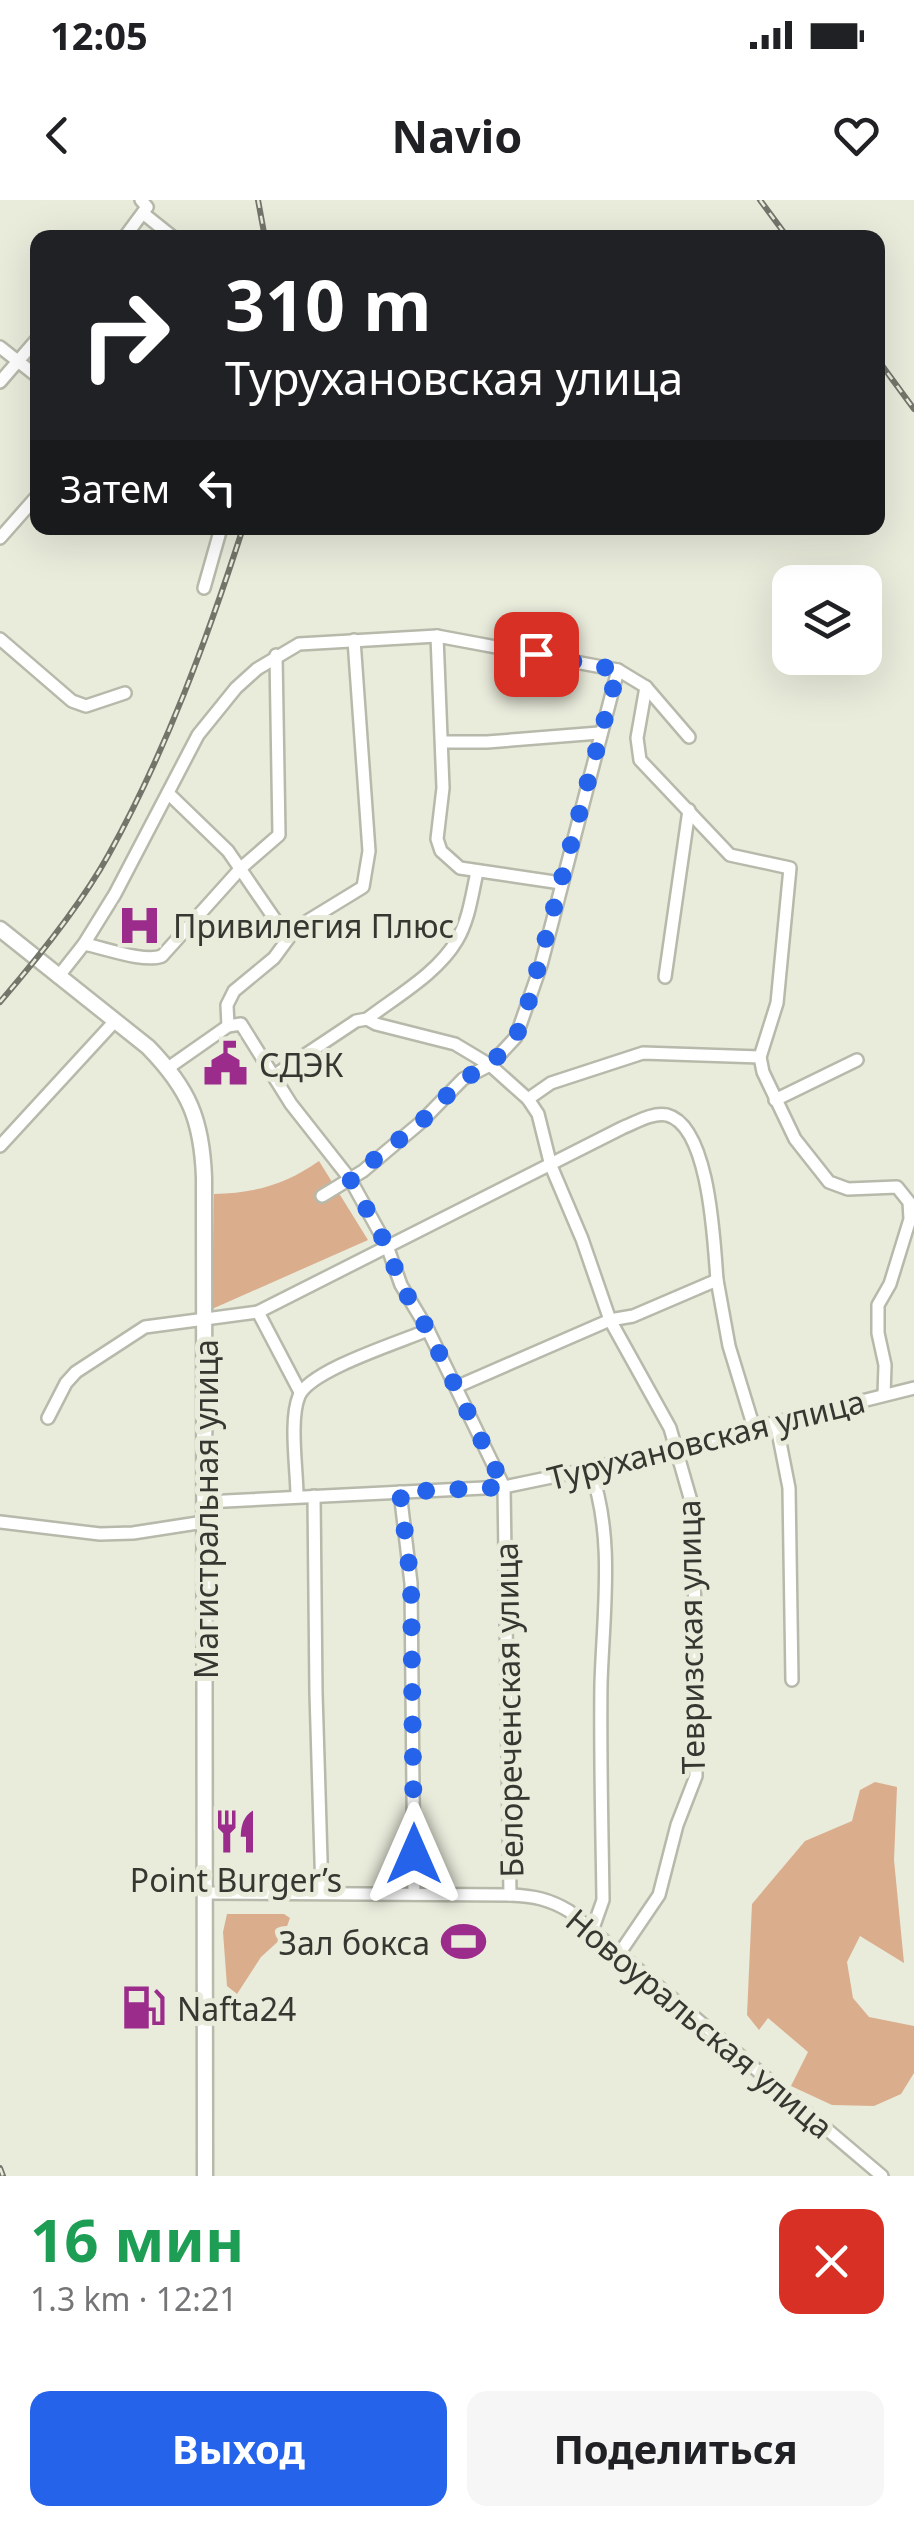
<!DOCTYPE html>
<html lang="ru">
<head>
<meta charset="utf-8">
<style>
  :root { --surface:#fff; --page:#f6f6f6; --text:#202124; --muted:#757577; --accent:#2563eb }
  body { margin:0; font-family:"Noto Sans",sans-serif; background:var(--page); color:var(--text); height:100vh; display:flex; flex-direction:column; font-size:38px; white-space:nowrap }
  * { box-sizing:border-box; margin:0 }
  p { font-size:32px; color:var(--muted) }
  .icon { flex:none; width:55px; height:55px; fill:none; stroke:currentColor; stroke-width:2; stroke-linecap:round; stroke-linejoin:round }
  .map { position:relative; height:1976px; overflow:hidden }
  .details { display:flex; flex-direction:column; background:var(--surface); flex:1 }
  .details>* { flex:none }
  .top-card { position:absolute; left:30px; top:30px; width:855px; height:305px; border-radius:20px; box-shadow:0 10px 40px #0002; background:#202124; color:#fff; overflow:hidden }
  .fabs { position:absolute; left:772px; top:365px; display:grid; gap:20px }
  .fabs a { display:grid; place-items:center; width:110px; height:110px; border-radius:20px; background:var(--surface); box-shadow:0 10px 40px #0002; font-size:50px }
  .pin { position:absolute; display:grid; place-items:center; width:85px; height:85px; color:#fff; margin:-42px; border-radius:20px; box-shadow:0 5px 15px #0006 }
  .me { position:absolute; width:110px; margin:-55px; rotate:0deg; stroke-linejoin:round; filter:drop-shadow(0 0 8px #0008) }
  .turn { display:flex; align-items:center; gap:35px; height:210px; padding:0 30px; font-size:45px }
  .turn .icon { width:130px; height:130px; stroke-width:2.5 }
  .turn b { display:block; font-size:70px; line-height:85px }
  .then { display:flex; align-items:center; height:95px; padding:0 30px; background:#0003; gap:20px; font-size:38px }
  .round { display:grid; place-items:center; flex:none; width:105px; height:105px; border-radius:20px; background:var(--page) }
  .overview { display:flex; align-items:center; justify-content:space-between; height:170px; padding:0 30px }
  h1 { font-size:60px; font-weight:700; line-height:75px; color:#1e9e55 }
  .primary-button { display:flex; gap:20px; margin-top:auto; padding:20px 30px }
  .primary-button a { flex:1; height:115px; border-radius:20px; background:var(--accent); color:#fff; font-size:40px; font-weight:700; line-height:115px; text-align:center }
  .primary-button a+a { background:var(--page); color:var(--text) }
  .status { display:flex; justify-content:space-between; align-items:center; height:70px; padding:0 50px; background:var(--surface); direction:ltr }
  .status svg { height:28px; fill:currentColor }
  header { display:flex; justify-content:space-between; align-items:center; height:130px; padding:0 30px; background:var(--surface); font-size:45px; font-weight:700 }
  .map>svg:first-child { display:block }
  .green { fill:#daad8d }
  .lines { fill:none; stroke-linecap:round; stroke-linejoin:round }
  .minor-casing { stroke:#b7b9aa; stroke-width:16 }
  .major-casing { stroke:#b7b9aa; stroke-width:19 }
  .minor { stroke:#fff; stroke-width:11 }
  .major { stroke:#fff; stroke-width:14 }
  .rail-casing { stroke:#73756b; stroke-width:6 }
  .rail { stroke:#e9ebdb; stroke-width:2.5; stroke-dasharray:8; stroke-linecap:butt }
  .route { stroke:#2563eb; stroke-width:18; stroke-dasharray:0 32.4 }
  .labels { text-anchor:middle; dominant-baseline:central; stroke-width:10; stroke-linejoin:round; paint-order:stroke }
  .poi-label { font-size:32px; fill:#363731; stroke:#e9ebdb; text-anchor:start }
  .street-label { font-size:32px; fill:#363731; stroke:#e9ebdb }
</style>
</head>
<body>
<div class="status"><b>12:05</b><svg viewBox="0 0 49 12"><path d="M0 12V9h3v3zM5 12V6h3v6zM10 12V3h3v9zM15 12V0h3v12zM26 1h20v11H26zM47 4h2v5h-2z"/></svg></div>
<header><svg class="icon" aria-label="back" viewBox="0 0 24 24"><path d="M15 5l-7 7 7 7"/></svg>Navio<svg class="icon" aria-label="heart" viewBox="0 0 24 24"><path d="M12 20l-8-8c-3-5 5-10 8-4 3-6 11-1 8 4z"/></svg></header>
<div class="map">
<svg width="914" height="1976" viewBox="0 0 914 1976">
  <rect width="100%" height="100%" fill="#e9ebdb"/>
  <g class="green">
    <path d="M319,961L368,1040L212,1109L214,994C254,993 285,985 319,961Z"/>
    <polygon points="875,1582 897,1587 894,1660 904,1763 860,1736 847,1762 853,1798 869,1817 914,1826 914,1873 901,1894 874,1906 832,1905 791,1886 808,1852 768,1818 759,1830 747,1815 752,1704 805,1641 852,1621 860,1590"/>
    <polygon points="227,1714 284,1714 290,1718 283,1737 261,1757 237,1794 227,1786 223,1732"/>
  </g>
  <g class="lines">
    <defs>
      <g id="minor">
        <polyline points="144,14 174,38"/>
        <polyline points="124,38 147,7 141,0"/>
        <polyline points="0,147 38,177"/>
        <polyline points="0,182 38,138"/>
        <polyline points="0,338 38,295"/>
        <polyline points="204,388 221,328"/>
        <polyline points="437,436 443,588 437,639 441,651 460,668 561,683"/>
        <polyline points="0,439 72,501 86,506 125,493"/>
        <polyline points="646,487 637,538 640,560 730,655 790,668 777,803 760,857 763,872 795,939 829,982 848,989 897,987 909,1002 910,1019 890,1084 878,1105 878,1133 885,1165 884,1195"/>
        <polyline points="442,542 487,542 599,533"/>
        <polyline points="168,593 228,651 287,737"/>
        <path d="M84,744C105,748 144,763 162,756L241,668L279,635L276,455"/>
        <polyline points="58,777 84,744 115,694 198,535 236,488 257,469 299,444 437,436 618,470 646,487 689,537"/>
        <polyline points="665,777 689,610"/>
        <polyline points="367,819 376,824 455,844 490,865 528,899 538,914 551,966 582,1039 610,1120 670,1228 693,1308 694,1332 696,1576 677,1625 659,1695 619,1754"/>
        <polyline points="228,826 227,805 234,791 274,758 296,728 363,687 369,651 354,440"/>
        <polyline points="168,868 228,826 241,824 291,904 350,979 387,1046 401,1085 428,1130 504,1287 510,1695"/>
        <path d="M275,875L356,821L367,819C397,796 438,773 457,740C469,720 472,694 477,672"/>
        <polyline points="528,899 551,883 643,853 760,857"/>
        <polyline points="775,900 857,860"/>
        <polyline points="0,946 115,821"/>
        <polyline points="322,996 363,971 420,923 463,879 490,865 516,837 541,765 618,470"/>
        <polyline points="258,1112 300,1192"/>
        <polyline points="456,1187 610,1120 633,1116 717,1080 729,1146 754,1228"/>
        <path d="M48,1218L66,1183L76,1172L145,1127L258,1112L622,928C635,923 652,912 667,915C710,926 714,1044 717,1080"/>
        <polyline points="776,1222 789,1288 792,1480"/>
        <path d="M590,1269C615,1335 603,1414 601,1484C600,1556 602,1628 603,1700L592,1731"/>
        <polyline points="400,1292 411,1383 414,1694"/>
        <path d="M297,1296C297,1270 289,1220 299,1196C310,1170 400,1142 428,1130"/>
        <polyline points="314,1296 316,1493 322,1693"/>
        <polyline points="205,1302 504,1287 590,1269 914,1188"/>
        <polyline points="0,1322 100,1334 133,1333 204,1322"/>
        <path d="M206,1693L510,1695C534,1696 549,1699 569,1711L882,1976"/>
      </g>
      <path id="major" d="M0,729L148,847C189,889 202,920 204,978L205,1976"/>
    </defs>
    <use href="#minor" class="minor-casing"/>
    <use href="#major" class="major-casing"/>
    <use href="#minor" class="minor"/>
    <use href="#major" class="major"/>
    <defs>
      <g id="rail">
        <polyline points="258,0 265,38"/>
        <polyline points="760,0 788,38"/>
        <polyline points="878,160 914,209"/>
        <path d="M0,802C37,759 82,703 109,654C166,551 207,439 243,328"/>
        <polyline points="0,1968 3,1976"/>
      </g>
    </defs>
    <use href="#rail" class="rail-casing"/>
    <use href="#rail" class="rail"/>
  </g>
  <g class="lines">
    <polyline class="route" points="414,1654 411,1382 400,1292 504,1287 428,1130 401,1085 387,1046 350,979 420,923 463,879 490,865 516,836 524,819 618,470 536,454"/>
  </g>
  <defs>
    <symbol id="hospital-bare" viewBox="-9 -9 18 18"><path d="M-5-5h3v3.5h4V-5h3V5h-3V1.5h-4V5h-3Z" fill="#9b2c8b" stroke="#e9ebdb" stroke-width="2.5" paint-order="stroke"/></symbol>
    <symbol id="civic-bare" viewBox="-9 -9 18 18"><path d="M-.6-6.5H3V-4.5H.6V-3L4-1V1h2V6H-6V1h2V-1L-.6-3ZM-1.2 2.5V6h2.4V2.5Z" fill="#9b2c8b" stroke="#e9ebdb" stroke-width="2.5" paint-order="stroke"/></symbol>
    <symbol id="restaurant-bare" viewBox="-9 -9 18 18"><path d="M-5-6h1v4h1v-4h1v4h1v-4h1v5L-1.5 .5V6h-2V.5L-5-1ZM5-6V6H3V1.5H1.5Q1.5-4 5-6Z" fill="#9b2c8b" stroke="#e9ebdb" stroke-width="2.5" paint-order="stroke"/></symbol>
    <symbol id="stadium-bare" viewBox="-9 -9 18 18"><path d="M0-5a6.5 5 0 1 0 0 10a6.5 5 0 1 0 0-10ZM-3.5-1.8h7v3.6h-7Z" fill="#9b2c8b" stroke="#e9ebdb" stroke-width="2.5" paint-order="stroke"/></symbol>
    <symbol id="fuel-bare" viewBox="-9 -9 18 18"><path d="M-5.5-6h7V0h2V4h1.3V-2.5L3-4.5l.8-.8L6-3V5H2.5V1h-1V6h-7ZM-4.2-4.7v3.2H.2V-4.7Z" fill="#9b2c8b" stroke="#e9ebdb" stroke-width="2.5" paint-order="stroke"/></symbol>
  </defs>
  <g fill-rule="evenodd">
    <use href="#hospital-bare" x="108" y="694" width="63" height="63"/>
    <use href="#civic-bare" x="194" y="832" width="63" height="63"/>
    <use href="#restaurant-bare" x="204" y="1600" width="63" height="63"/>
    <use href="#stadium-bare" x="432" y="1710" width="63" height="63"/>
    <use href="#fuel-bare" x="112" y="1776" width="63" height="63"/>
  </g>
  <g class="labels">
    <g class="poi-label">
      <text x="173" y="725">Привилегия Плюс</text>
      <text x="259" y="864">СДЭК</text>
      <text x="236" y="1679" text-anchor="middle">Point Burger’s</text>
      <text x="430" y="1742" text-anchor="end">Зал бокса</text>
      <text x="177" y="1808">Nafta24</text>
    </g>
    <g class="street-label">
      <text transform="translate(706 1239) rotate(-14)">Турухановская улица</text>
      <text transform="translate(205 1309) rotate(-90)">Магистральная улица</text>
      <text transform="translate(690 1437) rotate(-91)">Тевризская улица</text>
      <text transform="translate(508 1510) rotate(-91)">Белореченская улица</text>
      <text transform="translate(700 1823) rotate(40)">Новоуральская улица</text>
    </g>
  </g>
</svg>
<div class="fabs">
<a><svg class="icon" aria-label="layers" viewBox="0 0 24 24"><path d="M12 4l9 5-9 5-9-5zM3 14l9 5 9-5"/></svg></a>
</div>
<div class="pin" style="left:536px;top:454px;background:#d93025"><svg class="icon" aria-label="arrive" viewBox="0 0 24 24"><path d="M6 21V4h12l-3 4 3 4H6"/></svg></div>
<svg class="me" style="left:414px;top:1654px" viewBox="-20 -20 40 40"><path d="M0-17L14 15 0 8-14 15z" fill="#2563eb" stroke="#fff" stroke-width="4"/></svg>
<div class="top-card">
<div class="turn"><svg class="icon" aria-label="right" viewBox="0 0 24 24"><path d="M7 20v-9h11M14 6l5 5-5 5"/></svg><div><b>310 m</b>Турухановская улица</div></div>
<div class="then">Затем<svg class="icon" aria-label="left" viewBox="0 0 24 24"><path d="M17 20v-9H6M10 6l-5 5 5 5"/></svg></div>
</div>
</div>
<section class="details">
<div class="overview"><div><h1>16 мин</h1><p>1.3 km · 12:21</p></div><a class="round" style="background:#d93025;color:#fff"><svg class="icon" aria-label="close" viewBox="0 0 24 24"><path d="M6 6l12 12M18 6L6 18"/></svg></a></div>
<div class="primary-button"><a>Выход</a><a>Поделиться</a></div>
</section>
</body>
</html>
